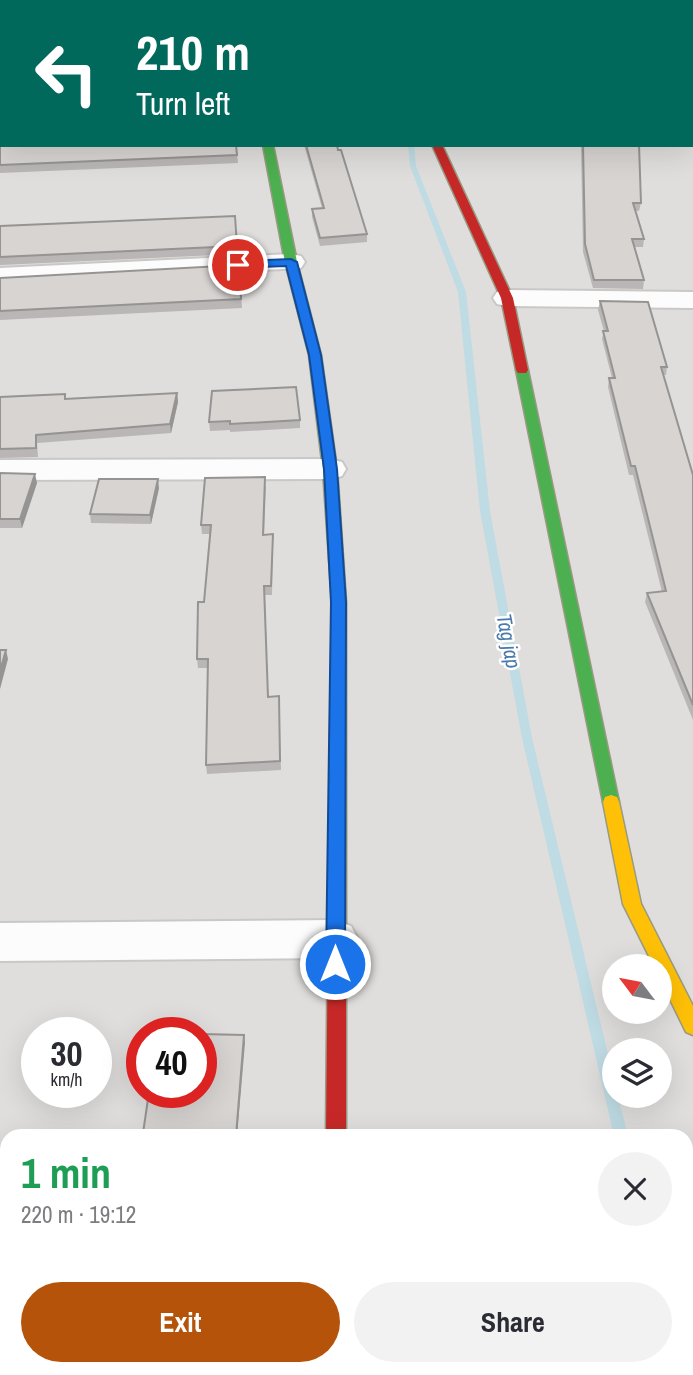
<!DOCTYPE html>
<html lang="en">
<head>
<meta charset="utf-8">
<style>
  :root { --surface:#fff; --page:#f2f2f3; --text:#2b2b33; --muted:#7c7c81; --accent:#b45309 }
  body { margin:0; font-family:"Archivo Narrow",sans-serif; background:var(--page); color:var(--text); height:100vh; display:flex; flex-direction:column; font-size:26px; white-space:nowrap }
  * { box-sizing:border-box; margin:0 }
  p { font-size:23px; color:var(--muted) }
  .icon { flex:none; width:38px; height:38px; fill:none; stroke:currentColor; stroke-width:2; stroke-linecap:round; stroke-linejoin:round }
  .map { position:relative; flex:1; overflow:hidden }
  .drawer { position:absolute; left:0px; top:1129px; width:693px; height:247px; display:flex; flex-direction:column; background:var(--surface); border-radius:21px 21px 0 0; box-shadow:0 7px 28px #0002 }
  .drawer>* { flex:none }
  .guide { position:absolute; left:0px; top:0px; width:693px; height:147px; box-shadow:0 7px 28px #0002; background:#00695c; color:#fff; overflow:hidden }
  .needle { width:46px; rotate:302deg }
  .buttons { position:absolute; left:602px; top:954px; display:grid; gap:14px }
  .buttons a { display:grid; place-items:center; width:70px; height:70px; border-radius:50%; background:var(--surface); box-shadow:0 7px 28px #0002; font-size:35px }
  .speed { position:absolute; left:21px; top:1017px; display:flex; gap:14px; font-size:35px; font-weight:700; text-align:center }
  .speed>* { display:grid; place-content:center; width:91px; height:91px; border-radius:50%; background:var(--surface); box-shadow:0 7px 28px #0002; line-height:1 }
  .speed small { font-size:18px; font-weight:400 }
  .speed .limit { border:10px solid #d22; background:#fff; color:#111 }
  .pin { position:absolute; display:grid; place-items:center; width:60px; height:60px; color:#fff; margin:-30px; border:4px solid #fff; border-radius:50%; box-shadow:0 2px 7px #0007 }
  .me { position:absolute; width:77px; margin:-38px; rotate:0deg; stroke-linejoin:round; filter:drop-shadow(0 0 5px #0008) }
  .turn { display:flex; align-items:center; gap:24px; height:147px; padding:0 21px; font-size:32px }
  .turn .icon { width:91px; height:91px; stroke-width:2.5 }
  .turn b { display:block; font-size:49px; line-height:60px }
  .round { display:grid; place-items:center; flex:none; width:74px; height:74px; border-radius:37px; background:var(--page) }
  .summary { display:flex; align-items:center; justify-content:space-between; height:119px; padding:0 21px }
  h1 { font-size:42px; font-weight:800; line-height:52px; color:#1e9e55 }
  .button { display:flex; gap:14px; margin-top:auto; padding:14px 21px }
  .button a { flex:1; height:80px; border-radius:42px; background:var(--accent); color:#fff; font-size:28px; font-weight:800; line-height:80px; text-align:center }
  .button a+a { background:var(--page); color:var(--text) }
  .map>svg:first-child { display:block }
  .residential { fill:#dfdedc; fill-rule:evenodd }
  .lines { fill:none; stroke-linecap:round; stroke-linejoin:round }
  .stream { fill:#bfdbe3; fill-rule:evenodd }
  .street-casing { stroke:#c9c8c7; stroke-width:4 }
  .fast-casing { stroke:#999a82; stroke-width:3 }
  .slow-casing { stroke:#999a82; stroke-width:3 }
  .jam-casing { stroke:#999a82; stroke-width:3 }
  .street { fill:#fdfcfc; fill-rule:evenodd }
  .fast { fill:#4caf50; fill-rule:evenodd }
  .slow { fill:#ffc107; fill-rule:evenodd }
  .jam { fill:#c62828; fill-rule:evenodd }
  .wall { fill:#b9b6b5 }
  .shaded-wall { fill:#969493 }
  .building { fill:#d7d4d2; stroke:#969493; stroke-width:2 }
  .route { fill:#1a73e8; stroke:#114b97; stroke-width:2 }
  .labels { text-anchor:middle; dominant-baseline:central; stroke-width:5; stroke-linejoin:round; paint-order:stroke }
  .water-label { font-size:21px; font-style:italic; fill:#4a7aab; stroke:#fff }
</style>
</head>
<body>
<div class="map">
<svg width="693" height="1375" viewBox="0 0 693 1375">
  <rect width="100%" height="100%" fill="#f0eeeb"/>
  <path class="residential" d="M0,0H693V1375H0ZM2,2H691V145H2ZM614,966H660V1012H614ZM37,1032H96V1092H37ZM142,1032H201V1092H142ZM614,1050H660V1096H614ZM7,1136H686V1368H7Z"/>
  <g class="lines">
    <g class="stream">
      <polygon points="501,0 507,0 506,2 500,2"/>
      <polygon points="408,145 414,145 416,166 466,292 490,511 532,738 614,1079 614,1096 618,1096 628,1136 614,1136 522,738 480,511 458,292 410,166"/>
      <rect x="637" y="1368" width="16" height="7"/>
    </g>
    <defs>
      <g id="street">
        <rect x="242" y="0" width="20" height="2"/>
        <polygon points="291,254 301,256 305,262 301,268 0,284 0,268"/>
        <polygon points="507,290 693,292 693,308 507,306 497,304 493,298 497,292"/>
        <polygon points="330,459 342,462 346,469 342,476 330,479 0,480 0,460"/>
        <polygon points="335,920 351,926 358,939 351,952 335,958 0,961 0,923"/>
        <rect x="308" y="1368" width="56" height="7"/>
      </g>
      <g id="fast">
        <polygon points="263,145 273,145 297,262 321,355 337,469 346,602 346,925 343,930 337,933 331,930 328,925 332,602 323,469 309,355 285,262"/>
        <polygon points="522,366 528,370 619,802 617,807 605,807 603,802 516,370"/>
      </g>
      <polygon id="slow" points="611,795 617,797 619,802 641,904 693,1006 693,1035 686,1032 660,979 660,966 654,966 623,904 603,802 605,797"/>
      <g id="jam">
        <polygon points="432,145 442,145 513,298 528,370 526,373 518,373 516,370 501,298"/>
        <polygon points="337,917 343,920 346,925 346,1136 326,1136 328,925 331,920"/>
      </g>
    </defs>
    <use href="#street" class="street-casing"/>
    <use href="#fast" class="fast-casing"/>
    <use href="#slow" class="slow-casing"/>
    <use href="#jam" class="jam-casing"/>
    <use href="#street" class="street"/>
    <use href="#fast" class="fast"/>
    <use href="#slow" class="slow"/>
    <use href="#jam" class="jam"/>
  </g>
  <g class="wall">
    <polygon points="0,136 236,145 238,163 0,173"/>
    <polygon points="304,145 337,145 338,150 367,234 367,242 320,246 312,217 312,209 322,208"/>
    <polygon points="581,145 639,145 641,203 639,211 635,211 644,239 643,247 634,247 644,280 643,289 593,288 583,252"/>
    <polygon points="235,216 238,254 0,265 0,226"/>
    <polygon points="239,265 242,308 0,320 0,278"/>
    <polygon points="600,301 667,367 666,375 663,375 693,475 693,720 645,602 647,593 662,592 633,475 629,475 608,387 609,378 612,378 602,339 604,331 598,310"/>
    <polygon points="212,391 300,420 300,428 230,432 230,430 210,431 209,422"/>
    <polygon points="177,393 178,402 171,433 37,443 38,457 0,458 0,397 66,399"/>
    <polygon points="0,473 37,483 22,528 0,528"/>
    <polygon points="266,486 264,535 273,544 272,595 265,595 268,696 279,696 281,770 207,774 206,765 208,668 198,668 197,659 204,602 210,534 202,534 201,525"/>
    <polygon points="159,488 151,524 91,523 90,514"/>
  </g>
  <g class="shaded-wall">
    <polygon points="177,393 178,402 171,433 170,424"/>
    <polygon points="35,474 37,483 22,528 20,519"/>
    <polygon points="158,479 159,488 151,524 150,515"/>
    <polygon points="6,650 8,659 0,689 0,671"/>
    <polygon points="244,1035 245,1043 237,1136 236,1136"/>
  </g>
  <g class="building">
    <polygon points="0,0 125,0 125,2 2,2 2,16 0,15"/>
    <rect x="136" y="0" width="91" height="2"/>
    <polygon points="351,0 414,0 415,2 351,2"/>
    <rect x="590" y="0" width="28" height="2"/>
    <polygon points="2,30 2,120 0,119 0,31"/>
    <polygon points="2,135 2,145 236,145 237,155 0,165 0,136"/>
    <polygon points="306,145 337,145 338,150 341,150 367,234 320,238 312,209 324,208"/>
    <polygon points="583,145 639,145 641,203 633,203 644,239 632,239 644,280 594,280 585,244"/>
    <polygon points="235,216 237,246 0,257 0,226"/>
    <polygon points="239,265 241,299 0,311 0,278"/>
    <polygon points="600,301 648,302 667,367 661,367 693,475 693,705 647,593 666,591 635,466 631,466 609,378 615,378 603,331 608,331"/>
    <polygon points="296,387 300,420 230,424 230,421 209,422 212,391"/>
    <polygon points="177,393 170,424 36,435 36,448 0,449 0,397 65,394 65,399"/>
    <polygon points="0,473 35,474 20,519 0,519"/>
    <polygon points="265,477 263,535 273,534 271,586 264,586 268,697 279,696 280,761 206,765 208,659 197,659 198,602 204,602 211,525 201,525 205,478"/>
    <polygon points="99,479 158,479 150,515 90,514"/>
    <polygon points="0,650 6,650 0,671"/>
    <polygon points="201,1034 244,1035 236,1136 152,1136 153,1134 143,1133 149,1092 201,1092"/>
    <polygon points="153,1368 254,1368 253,1375 152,1375"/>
  </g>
  <polygon class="route" points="291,259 297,262 321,355 337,469 346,602 345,964 342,969 335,972 329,969 326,964 331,602 324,469 309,355 286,266 238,268 233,265 238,261"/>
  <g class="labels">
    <g class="water-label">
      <text transform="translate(509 641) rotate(79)">Tag jap</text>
    </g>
  </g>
</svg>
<div class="buttons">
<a><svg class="needle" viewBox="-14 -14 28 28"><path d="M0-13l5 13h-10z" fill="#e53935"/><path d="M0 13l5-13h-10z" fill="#7c7c81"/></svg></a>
<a><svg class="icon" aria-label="layers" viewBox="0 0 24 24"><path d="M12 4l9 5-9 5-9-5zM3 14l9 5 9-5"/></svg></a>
</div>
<div class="speed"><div>30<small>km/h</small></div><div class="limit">40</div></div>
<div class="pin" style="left:238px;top:265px;background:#d93025"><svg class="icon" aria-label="arrive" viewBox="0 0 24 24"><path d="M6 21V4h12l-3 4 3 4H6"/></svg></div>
<svg class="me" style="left:335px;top:964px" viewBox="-20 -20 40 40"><circle r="17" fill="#1a73e8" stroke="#fff" stroke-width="3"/><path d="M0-11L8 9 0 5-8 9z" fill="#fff"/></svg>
<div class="guide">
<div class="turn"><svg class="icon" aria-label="left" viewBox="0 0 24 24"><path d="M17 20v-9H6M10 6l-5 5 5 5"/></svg><div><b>210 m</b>Turn left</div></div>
</div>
<section class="drawer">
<div class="summary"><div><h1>1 min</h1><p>220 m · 19:12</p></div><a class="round"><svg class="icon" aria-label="close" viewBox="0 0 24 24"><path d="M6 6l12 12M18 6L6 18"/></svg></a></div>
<div class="button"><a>Exit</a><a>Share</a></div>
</section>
</div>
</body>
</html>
